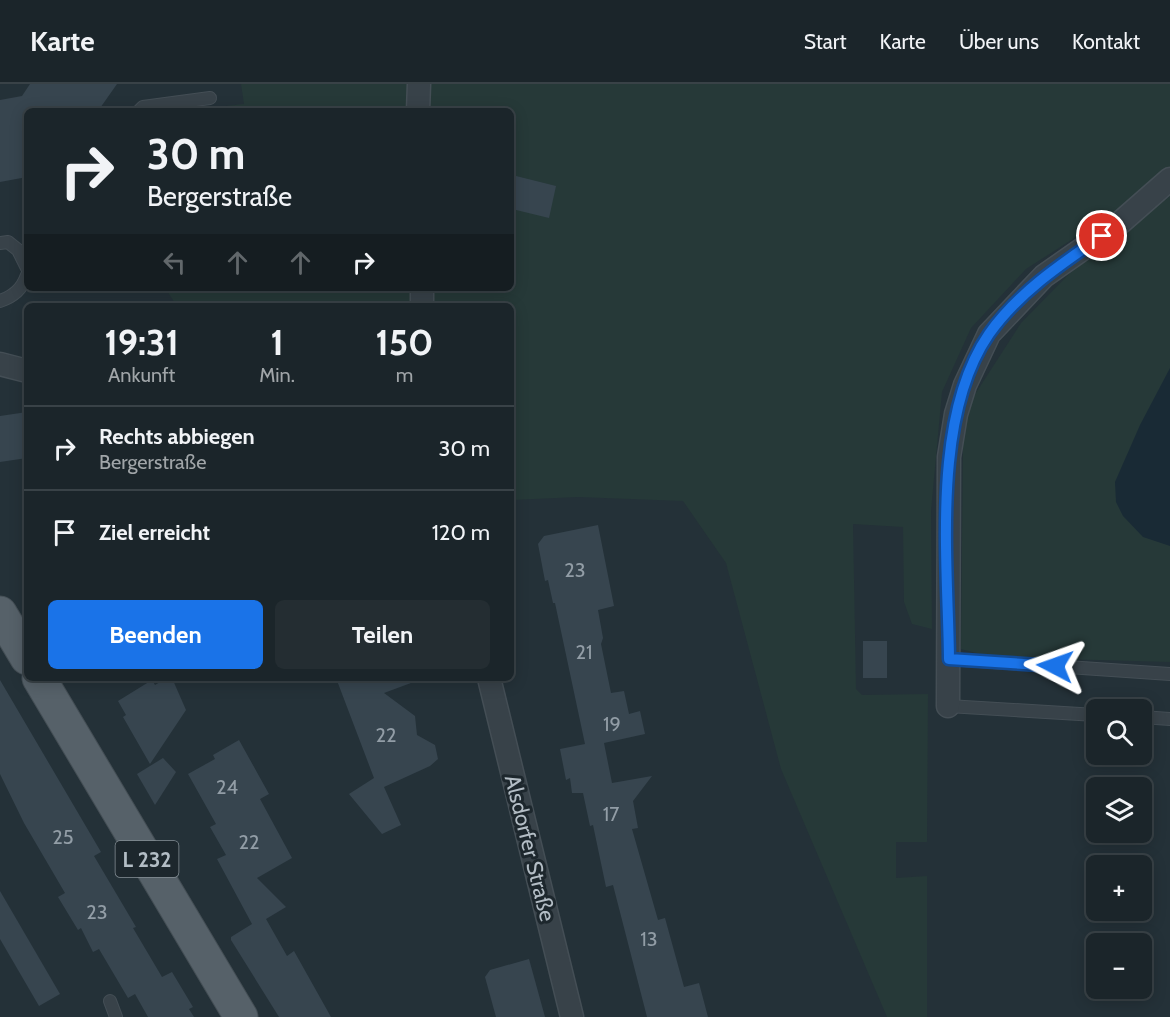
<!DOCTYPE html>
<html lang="de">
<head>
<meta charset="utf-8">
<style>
  :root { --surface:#1b252a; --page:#242d32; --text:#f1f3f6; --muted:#a0a5a8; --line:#394247; --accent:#1a73e8 }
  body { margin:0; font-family:Cabin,sans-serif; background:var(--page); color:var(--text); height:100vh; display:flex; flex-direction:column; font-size:22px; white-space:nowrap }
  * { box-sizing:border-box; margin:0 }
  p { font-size:20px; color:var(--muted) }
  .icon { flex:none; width:33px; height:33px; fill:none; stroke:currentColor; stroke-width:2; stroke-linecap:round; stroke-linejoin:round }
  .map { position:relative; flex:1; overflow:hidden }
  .sheet { position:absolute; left:24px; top:219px; width:490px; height:378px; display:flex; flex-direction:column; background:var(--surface); border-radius:9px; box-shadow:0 3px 15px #0003,0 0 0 2px var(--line) }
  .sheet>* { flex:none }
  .banner { position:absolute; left:24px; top:24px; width:490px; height:183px; border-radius:9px; box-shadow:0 3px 15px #0003,0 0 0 2px var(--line); background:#1b252a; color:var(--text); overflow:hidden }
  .tools { position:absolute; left:1086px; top:615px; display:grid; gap:12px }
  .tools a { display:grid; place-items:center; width:66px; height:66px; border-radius:9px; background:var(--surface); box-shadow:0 3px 15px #0003,0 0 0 2px var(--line); font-size:30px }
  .pin { position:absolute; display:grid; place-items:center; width:51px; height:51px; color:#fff; margin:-26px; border:3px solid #fff; border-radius:50%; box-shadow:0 2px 6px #0007 }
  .me { position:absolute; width:66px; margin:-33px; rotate:274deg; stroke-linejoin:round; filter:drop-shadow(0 0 4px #0008) }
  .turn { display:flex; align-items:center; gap:21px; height:126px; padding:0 24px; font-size:27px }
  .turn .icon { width:78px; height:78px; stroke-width:2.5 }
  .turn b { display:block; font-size:42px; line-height:51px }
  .lanes { display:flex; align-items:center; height:57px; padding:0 24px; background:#0003; justify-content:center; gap:30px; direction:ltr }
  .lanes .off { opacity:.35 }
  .eta { display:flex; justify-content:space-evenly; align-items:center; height:102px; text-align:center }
  .eta b { font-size:36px; font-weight:800; line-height:42px }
  .cta { display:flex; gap:12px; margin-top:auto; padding:12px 24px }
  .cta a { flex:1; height:69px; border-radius:9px; background:var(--accent); color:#fff; font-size:24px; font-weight:800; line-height:69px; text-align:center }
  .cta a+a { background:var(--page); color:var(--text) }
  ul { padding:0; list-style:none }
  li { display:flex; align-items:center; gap:18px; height:84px; padding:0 24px; border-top:2px solid var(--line) }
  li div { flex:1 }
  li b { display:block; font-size:22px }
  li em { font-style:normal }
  header { display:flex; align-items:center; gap:36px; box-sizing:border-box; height:84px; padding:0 30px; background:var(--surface); border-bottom:2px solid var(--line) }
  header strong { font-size:28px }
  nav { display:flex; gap:33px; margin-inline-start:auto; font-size:21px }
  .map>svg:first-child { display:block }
  .green { fill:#263938 }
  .water { fill:#192a35 }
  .building { fill:#37454f }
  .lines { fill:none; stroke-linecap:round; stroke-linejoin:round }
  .service-casing { stroke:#444e55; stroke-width:14 }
  .minor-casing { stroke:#444e55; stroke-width:25 }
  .primary-casing { stroke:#444e55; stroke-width:35 }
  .service { stroke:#384249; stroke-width:12 }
  .minor { stroke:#384249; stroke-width:22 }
  .primary { stroke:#566169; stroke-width:33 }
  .route-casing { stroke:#114b97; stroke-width:15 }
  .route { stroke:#1a73e8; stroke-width:10 }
  .labels { text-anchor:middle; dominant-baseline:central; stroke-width:6; stroke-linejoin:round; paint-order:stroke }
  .number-label { font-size:20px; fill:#929da6 }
  .shield { fill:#1d272d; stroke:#869097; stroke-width:1.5 }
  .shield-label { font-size:21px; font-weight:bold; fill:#b3bdc5 }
  .street-label { font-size:22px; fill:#b3bdc5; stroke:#1d272d }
</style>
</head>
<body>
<header>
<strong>Karte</strong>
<nav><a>Start</a><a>Karte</a><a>Über uns</a><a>Kontakt</a></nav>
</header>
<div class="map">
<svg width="1170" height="933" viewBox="0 0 1170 933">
  <rect width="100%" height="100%" fill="#243138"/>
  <g class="green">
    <polygon points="241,0 1170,0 1170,84 1146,108 1026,185 971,244 942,308 931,427 932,545 912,540 904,518 903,443 853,440 856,605 862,611 928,610 927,758 896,758 896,794 927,792 927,933 887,933 781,685 726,479 683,417 578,413 512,416 512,222 177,222 165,204 512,204 512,27 224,27 226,22 244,20"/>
    <polygon points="1170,112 1170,578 1026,574 980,570 961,565 963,355 970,318 1021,239 1070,189"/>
  </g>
  <polygon class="water" points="1170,284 1170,462 1143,453 1123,432 1116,418 1115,398 1140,341"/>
  <g class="building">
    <polygon points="30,0 117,0 98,27 27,27 27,93 0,98 0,16 22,12"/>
    <polygon points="512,91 556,102 549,134 512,125"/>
    <polygon points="27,328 27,374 0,378 0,332"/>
    <polygon points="598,441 614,522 598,526 603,554 601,560 611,609 624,607 629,630 640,627 645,650 604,659 612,699 652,692 633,717 638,744 632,745 658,836 665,834 684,903 699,899 708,933 647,933 613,801 606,803 593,741 590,742 583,709 572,709 570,694 566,696 560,665 585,660 555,519 553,519 548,496 545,497 538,460 544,452"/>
    <rect x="863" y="557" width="24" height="37"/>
    <polygon points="167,594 172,594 186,626 150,680 123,633 126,631 118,617 152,596 155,601"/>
    <polygon points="336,594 418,594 419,596 384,609 415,632 417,651 435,661 438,675 430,682 384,703 401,741 382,750 349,710 374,694"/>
    <polygon points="0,596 101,768 94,772 136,843 133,844 162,893 172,888 193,923 189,925 194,933 148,933 135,910 128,914 99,865 93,868 81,844 78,846 58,813 65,809 24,739 0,690"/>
    <polygon points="239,656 269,710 260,715 292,774 257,794 286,823 266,835 287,872 294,867 331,933 279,933 231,856 231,853 252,840 217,775 226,771 210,743 216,740 188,690 215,675 213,671"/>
    <polygon points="163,674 176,688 155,721 137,690"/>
    <polygon points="0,807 60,910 39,922 0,855"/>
    <polygon points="529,875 545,933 496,933 485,893 490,886"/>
  </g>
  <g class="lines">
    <defs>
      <g id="service">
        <polyline points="139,27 143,23 210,14"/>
        <polyline points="0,159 8,158 18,166 27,184"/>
        <path d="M0,217C14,212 22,205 27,191"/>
        <polyline points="949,575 1170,590"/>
        <polyline points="948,622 1096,631"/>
        <polyline points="1142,633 1170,635"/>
        <polyline points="110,917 116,933"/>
      </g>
      <g id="minor">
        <polyline points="418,27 419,0"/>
        <polyline points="422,204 422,222"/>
        <polyline points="0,280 27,287"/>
        <polyline points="489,594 572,933"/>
        <polyline points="948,622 949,373 956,330 965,301 989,250 1044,192 1121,138 1170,95"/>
      </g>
      <g id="primary">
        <polyline points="0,529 27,574"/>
        <polyline points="39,594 241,933"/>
      </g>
    </defs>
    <use href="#service" class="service-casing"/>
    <use href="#minor" class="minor-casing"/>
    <use href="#primary" class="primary-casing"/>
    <use href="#service" class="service"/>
    <use href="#minor" class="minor"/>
    <use href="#primary" class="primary"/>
  </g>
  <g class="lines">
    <defs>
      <path id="route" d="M1055,582L949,575C948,477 931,334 989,250C1018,209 1061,180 1102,152"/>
    </defs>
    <use href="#route" class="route-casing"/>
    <use href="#route" class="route"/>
  </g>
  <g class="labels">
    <g class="number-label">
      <text x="575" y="486">23</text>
      <text x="584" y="568">21</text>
      <text x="612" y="640">19</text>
      <text x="386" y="651">22</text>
      <text x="227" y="703">24</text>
      <text x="611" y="730">17</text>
      <text x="63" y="753">25</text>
      <text x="249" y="758">22</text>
      <text x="97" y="828">23</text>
      <text x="649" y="855">13</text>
    </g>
    <rect class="shield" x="115.5" y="757" width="63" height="36" rx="4.5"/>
    <g class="shield-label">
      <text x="147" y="775">L 232</text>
    </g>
    <g class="street-label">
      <text transform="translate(530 764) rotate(76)">Alsdorfer Straße</text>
    </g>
  </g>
</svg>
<div class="tools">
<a><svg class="icon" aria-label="search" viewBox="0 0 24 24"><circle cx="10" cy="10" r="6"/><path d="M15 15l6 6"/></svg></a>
<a><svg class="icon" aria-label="layers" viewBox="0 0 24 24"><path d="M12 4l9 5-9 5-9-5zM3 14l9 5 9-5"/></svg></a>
<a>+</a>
<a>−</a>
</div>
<div class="pin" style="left:1102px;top:152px;background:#d93025"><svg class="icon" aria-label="arrive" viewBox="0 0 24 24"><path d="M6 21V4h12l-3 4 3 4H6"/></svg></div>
<svg class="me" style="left:1055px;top:582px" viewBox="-20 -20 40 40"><path d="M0-17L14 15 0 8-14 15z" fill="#1a73e8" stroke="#fff" stroke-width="4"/></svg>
<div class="banner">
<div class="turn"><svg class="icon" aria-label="right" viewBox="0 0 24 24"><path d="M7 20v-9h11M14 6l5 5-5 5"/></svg><div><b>30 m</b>Bergerstraße</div></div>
<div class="lanes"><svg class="icon off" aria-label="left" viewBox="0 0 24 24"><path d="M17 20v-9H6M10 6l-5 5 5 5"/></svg><svg class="icon off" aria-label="ahead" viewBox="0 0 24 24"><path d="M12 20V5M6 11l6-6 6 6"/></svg><svg class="icon off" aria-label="ahead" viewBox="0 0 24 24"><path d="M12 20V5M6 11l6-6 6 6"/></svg><svg class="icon" aria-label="right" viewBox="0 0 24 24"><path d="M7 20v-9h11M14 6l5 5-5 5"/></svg></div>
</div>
<section class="sheet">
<div class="eta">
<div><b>19:31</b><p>Ankunft</p></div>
<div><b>1</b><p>Min.</p></div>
<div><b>150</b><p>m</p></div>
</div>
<ul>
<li><svg class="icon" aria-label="right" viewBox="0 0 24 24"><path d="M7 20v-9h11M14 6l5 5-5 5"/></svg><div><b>Rechts abbiegen</b><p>Bergerstraße</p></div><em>30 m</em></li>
<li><svg class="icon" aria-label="arrive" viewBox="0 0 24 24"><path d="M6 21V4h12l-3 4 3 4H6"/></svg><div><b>Ziel erreicht</b></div><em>120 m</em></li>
</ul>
<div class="cta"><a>Beenden</a><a>Teilen</a></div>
</section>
</div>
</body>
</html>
